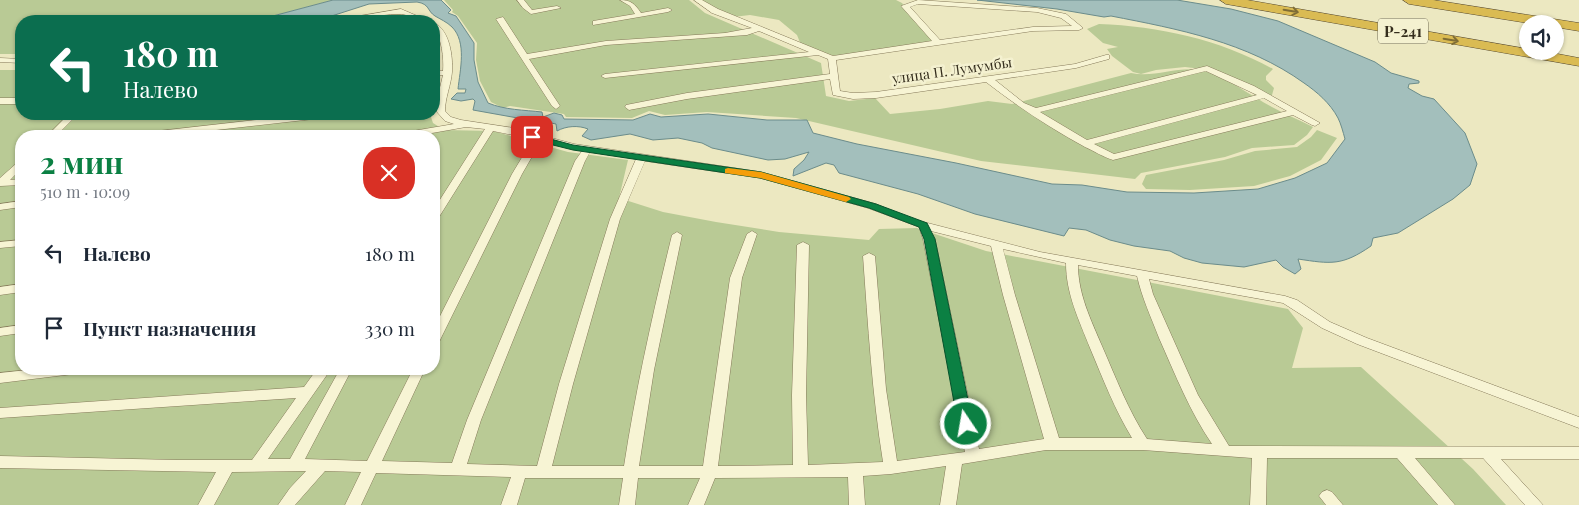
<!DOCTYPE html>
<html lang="ru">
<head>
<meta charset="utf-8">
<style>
  :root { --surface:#fff; --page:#f6f6f7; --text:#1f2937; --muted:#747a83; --accent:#0b8043 }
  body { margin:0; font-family:"Playfair Display",serif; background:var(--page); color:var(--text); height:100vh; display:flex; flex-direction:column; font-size:19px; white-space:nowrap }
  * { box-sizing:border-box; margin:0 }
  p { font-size:16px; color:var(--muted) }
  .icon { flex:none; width:28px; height:28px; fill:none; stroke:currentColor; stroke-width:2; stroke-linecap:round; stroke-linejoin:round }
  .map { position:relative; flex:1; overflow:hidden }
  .sheet { position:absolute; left:15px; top:130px; width:425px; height:245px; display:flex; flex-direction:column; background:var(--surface); border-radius:20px; box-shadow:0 1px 4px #0004 }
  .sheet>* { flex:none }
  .guide { position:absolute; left:15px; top:15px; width:425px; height:105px; border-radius:20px; box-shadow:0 1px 4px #0004; background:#0b6e4f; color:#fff; overflow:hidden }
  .buttons { position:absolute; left:1519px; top:15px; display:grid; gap:10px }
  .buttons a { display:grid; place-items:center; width:45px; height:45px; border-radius:50%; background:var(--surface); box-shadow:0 1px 4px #0004; font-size:25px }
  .pin { position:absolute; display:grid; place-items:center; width:42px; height:42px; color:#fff; margin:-21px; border-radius:10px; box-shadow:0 2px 8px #0006 }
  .me { position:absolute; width:55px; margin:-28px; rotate:348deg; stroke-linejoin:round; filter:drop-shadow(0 0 4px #0008) }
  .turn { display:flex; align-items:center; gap:18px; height:105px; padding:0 25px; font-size:22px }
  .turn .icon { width:65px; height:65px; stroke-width:2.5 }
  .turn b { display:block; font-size:35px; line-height:42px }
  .round { display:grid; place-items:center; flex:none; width:52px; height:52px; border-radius:20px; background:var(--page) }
  .headline { display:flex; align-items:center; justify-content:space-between; height:85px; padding:0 25px }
  h1 { font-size:30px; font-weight:700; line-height:38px; color:var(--accent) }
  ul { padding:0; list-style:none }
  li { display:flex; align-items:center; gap:15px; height:75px; padding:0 25px }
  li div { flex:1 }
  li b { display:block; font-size:19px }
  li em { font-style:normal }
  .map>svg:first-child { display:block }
  .green { fill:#b9ca95; fill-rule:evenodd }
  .water { fill:#a3bfbc; stroke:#6b8c8b }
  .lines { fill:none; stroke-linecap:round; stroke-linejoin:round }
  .street-casing { stroke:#857959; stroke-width:1 }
  .highway-casing { stroke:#53462d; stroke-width:1 }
  .street { fill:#f7f4d4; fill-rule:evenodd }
  .highway { fill:#dabb53; fill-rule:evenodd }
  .oneway { stroke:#7f6d35 }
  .route { fill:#0b8043; stroke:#07532c }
  .slow { fill:#f59e0b }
  .labels { text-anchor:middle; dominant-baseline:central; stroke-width:5; stroke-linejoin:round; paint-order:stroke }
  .far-street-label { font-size:14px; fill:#352e1d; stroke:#f4f1d0 }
  .shield { fill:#f4f1d0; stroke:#6e6853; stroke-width:1 }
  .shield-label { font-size:15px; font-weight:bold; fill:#352e1d }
</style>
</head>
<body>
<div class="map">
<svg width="1579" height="505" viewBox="0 0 1579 505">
  <rect width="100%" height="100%" fill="#ece8c1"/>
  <g class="green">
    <polygon points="0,0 333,0 254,21 21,21 21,54 0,54"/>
    <path d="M444,0H689L705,13L821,63L826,96L849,101L875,98L890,114L940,109L988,101L1012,104L1131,73C1154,78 1177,66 1200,70C1220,74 1238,87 1255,97C1273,109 1294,117 1313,127L1307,135L1294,145L1252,148L1225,157L1141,173L1135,179L981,161L796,118L707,112L665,115L649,111L632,118L566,117L564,114L510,106L503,108L491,102L480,81L476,60L477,43L458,16L452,12L453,10Z"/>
    <polygon points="699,0 896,0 902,3 934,41 838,56 827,55 801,45 797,35 779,20 750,15 733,17"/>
    <polygon points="394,13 403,14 418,21 346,21"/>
    <path d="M1099,24C1159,26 1221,40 1273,69L1266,76V80L1274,88L1272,95L1256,97L1252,92L1202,69L1185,67L1156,70L1141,74L1133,72L1112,56L1107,49L1118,47L1103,43L1087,29Z"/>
    <path d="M0,70H21V114H430L433,123L444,130L493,131L568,152L628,160L619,198L663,212L716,222L779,232L869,240L879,229L917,228L986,251L1288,309L1303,328L1292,368L1361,367L1473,469L1506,505H0ZM21,136H434V369H21Z"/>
    <polygon points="1317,130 1337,138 1321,160 1290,176 1254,186 1190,190 1146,189 1142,184 1146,175 1224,160 1255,151 1297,147 1311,137"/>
  </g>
  <path class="water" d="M333,0H441L451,10L448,13L456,16L474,43V60L478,82L488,103C505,110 524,110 542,112L543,117L554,113L562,115L564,119L633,120L650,114L661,117L708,114L767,120H807L813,133L857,144L956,163L1052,184L1082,185L1127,192L1194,193L1258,189L1295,178L1327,163L1345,139C1343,132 1341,124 1338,118C1330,103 1317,92 1304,83C1247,42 1178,29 1111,16L1104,17L1057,9L977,0H1177L1231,9L1278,21L1375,62L1391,73L1419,81V83L1409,84L1408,88L1422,96L1434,99L1465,133L1477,164L1470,185L1453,199L1398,233L1373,238L1371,246C1342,266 1331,264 1298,259L1301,269L1295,274L1283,267L1276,260L1244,267L1202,263L1184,258L1170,251L1134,246L1110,240L1086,230L1069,228L1064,236L975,214L918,194L839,173L834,165L826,163L793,176L794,169L804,160L809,152L785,159L768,160L712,148L702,143L678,138L653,140L630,134L591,140L582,136L588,129C578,125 566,126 557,131L556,124L546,122H540L473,110L475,101L473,99L461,101L451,99L457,93H465L466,89H458C460,70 467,42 452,27C447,22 440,19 435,16C427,11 430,4 417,2L369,4L316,21H254Z"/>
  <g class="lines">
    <defs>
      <g id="street">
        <polygon points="517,0 524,0 532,10 557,6 561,8 531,14 523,8"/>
        <path d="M620,0C631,0 635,4 641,13L668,8L672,10L668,12L593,25V21L635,14L630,6Z"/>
        <path d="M694,0H702L718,9L833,56L932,41L901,6L918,0L1037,8L1066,14L1083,28L1079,30L1033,31L836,60L840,91L853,93L876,92L1075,64L1106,55H1109V59L1076,68L995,80L1024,103L1036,108L1207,66L1254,86L1320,123L1315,126L1312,125L1293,115L1113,160C1103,157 1094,151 1085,147C1050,128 1017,106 986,82L876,98L853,99L833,95L830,79L687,99L629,110L625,107L626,105L687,93L830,74L828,59L818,55L605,78L601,76L605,74L809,52L759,31L747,35L606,45L529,59L560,106L556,109L552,106L496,19L503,17L527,54L606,41L725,33L752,28L712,13ZM918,4L1037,12L1061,18L1072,26L1033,27L940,40L910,7ZM1206,71L1257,95L1087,140L1040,112ZM1264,98L1287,111L1114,154L1094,144Z"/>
        <path d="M401,9L429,21C418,22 408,13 398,14C378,14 359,22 338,21L342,19Z"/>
        <path d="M434,23C450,30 453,57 452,72C451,85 445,98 445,111L451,117L461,120L514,128L574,144L761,172L876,204L912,219L1040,252L1285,296L1297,300L1330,322L1367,338L1579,417V428L1357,344L1322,328L1283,303L1149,279L1153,294L1198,395L1229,446L1579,447V459H1501L1543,505H1525L1483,458H1415L1455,505H1438L1397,458H1267L1266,505H1250L1252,458L1143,450H1046L962,464L956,505H940L946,466L891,474L863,476L865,505H849L848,477L715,478L704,505H688L700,478H638L635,505H619L623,478H525L517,505H501L511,477L376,473L361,505H345L361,472L325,471L295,505H278L290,488L306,471L232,472L214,505H198L216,472L0,468V456L177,460H252L296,398L0,418V408L304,387L317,369H331L268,459H290L340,369H352L305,459L367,461L413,369H425L382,461L452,463L467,420L575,161L582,151L541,141L522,174L440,340L439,343L434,344V328L512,174L533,139L493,131L439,217L434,220V209L485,129L466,127L415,136H396L401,133L454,124L445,121L437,112V100L443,75H434V71H443C444,59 442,38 434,29ZM590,152L636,159L610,219L559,384L537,466L467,464L481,420L585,161ZM645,161L760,178L868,208L919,227L923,239L965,452L897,461L886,389L875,256L869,253L863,256C868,325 872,394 883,462L808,465L806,395L809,245L803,242L797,245L792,395L793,465L718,466L742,278L757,234L752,231L747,234L730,278L703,466H639L654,370L682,235L677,232L672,235C653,312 636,388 624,466H552L573,384L620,219ZM931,231L991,246L1003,295L1044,439L979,449L935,239ZM1003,249L1066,263C1066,294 1079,320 1090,348C1103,379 1115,410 1132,438H1059L1015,295ZM1078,265L1137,276C1142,298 1151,317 1159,338C1175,374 1190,412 1212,444L1147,439C1128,410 1116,378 1102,346C1091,320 1078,294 1078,265Z"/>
        <polygon points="0,58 21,59 21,63 0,62"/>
        <rect x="0" y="98" width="21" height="6"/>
        <polygon points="69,114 78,114 56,136 47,136"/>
        <polygon points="310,114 335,114 331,117 163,136 136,136 141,133"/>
        <polygon points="21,161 21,169 10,180 21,179 21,185 0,186 0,178 18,162"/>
        <polygon points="21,201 21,207 0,210 0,204"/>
        <polygon points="21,240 21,246 0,248 0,242"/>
        <polygon points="21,284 21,292 0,295 0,287"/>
        <polygon points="21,325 21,333 0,336 0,328"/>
        <polygon points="37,369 80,369 78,372 73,374 0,383 0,373"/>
        <polygon points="1327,490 1332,492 1343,505 1326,505 1319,496 1322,492"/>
      </g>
      <g id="highway">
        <polygon points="1220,0 1247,0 1528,49 1528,51 1542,51 1579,58 1579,66 1226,4"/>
        <polygon points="1403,0 1433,0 1579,23 1579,31 1555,27 1555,24 1534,24 1409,4"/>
      </g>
    </defs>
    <use href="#street" class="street-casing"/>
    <use href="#highway" class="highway-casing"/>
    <use href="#street" class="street"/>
    <use href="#highway" class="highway"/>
  </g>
  <defs><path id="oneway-shaft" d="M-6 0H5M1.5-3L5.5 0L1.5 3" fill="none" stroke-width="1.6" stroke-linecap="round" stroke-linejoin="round" transform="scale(1.25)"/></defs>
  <g class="oneway">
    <use href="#oneway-shaft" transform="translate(1291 11) rotate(10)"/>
    <use href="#oneway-shaft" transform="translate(1451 40) rotate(10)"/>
  </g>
  <polygon class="route" points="532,134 573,145 761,172 876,204 927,223 935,239 973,424 971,428 966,429 960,428 958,424 924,239 919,227 869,208 760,178 573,150 529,139 529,135"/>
  <polygon class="slow" points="728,168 761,172 849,197 851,199 846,202 760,178 725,173 725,169"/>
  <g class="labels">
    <g class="far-street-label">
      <text transform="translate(952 70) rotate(-8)">улица П. Лумумбы</text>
    </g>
    <rect class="shield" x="1378" y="18.5" width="50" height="25" rx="4"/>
    <g class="shield-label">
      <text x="1403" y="31">Р-241</text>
    </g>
  </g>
</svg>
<div class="buttons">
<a><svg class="icon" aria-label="sound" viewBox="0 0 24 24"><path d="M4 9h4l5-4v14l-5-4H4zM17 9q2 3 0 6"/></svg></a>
</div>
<div class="pin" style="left:532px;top:137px;background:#d93025"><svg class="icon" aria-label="arrive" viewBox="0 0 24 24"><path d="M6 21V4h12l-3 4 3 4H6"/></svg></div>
<svg class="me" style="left:966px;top:424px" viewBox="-20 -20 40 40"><circle r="17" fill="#0b8043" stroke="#fff" stroke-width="3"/><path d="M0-11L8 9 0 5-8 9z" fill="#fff"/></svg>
<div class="guide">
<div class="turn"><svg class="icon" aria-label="left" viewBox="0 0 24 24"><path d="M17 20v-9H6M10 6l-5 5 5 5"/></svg><div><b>180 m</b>Налево</div></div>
</div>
<section class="sheet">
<div class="headline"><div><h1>2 мин</h1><p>510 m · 10:09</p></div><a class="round" style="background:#d93025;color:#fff"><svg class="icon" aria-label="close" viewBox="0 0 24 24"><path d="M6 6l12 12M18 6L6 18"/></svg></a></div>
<ul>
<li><svg class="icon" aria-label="left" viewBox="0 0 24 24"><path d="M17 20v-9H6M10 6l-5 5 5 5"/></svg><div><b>Налево</b></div><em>180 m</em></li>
<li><svg class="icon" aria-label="arrive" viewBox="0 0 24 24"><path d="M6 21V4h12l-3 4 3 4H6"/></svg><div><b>Пункт назначения</b></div><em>330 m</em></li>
</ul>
</section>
</div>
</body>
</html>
